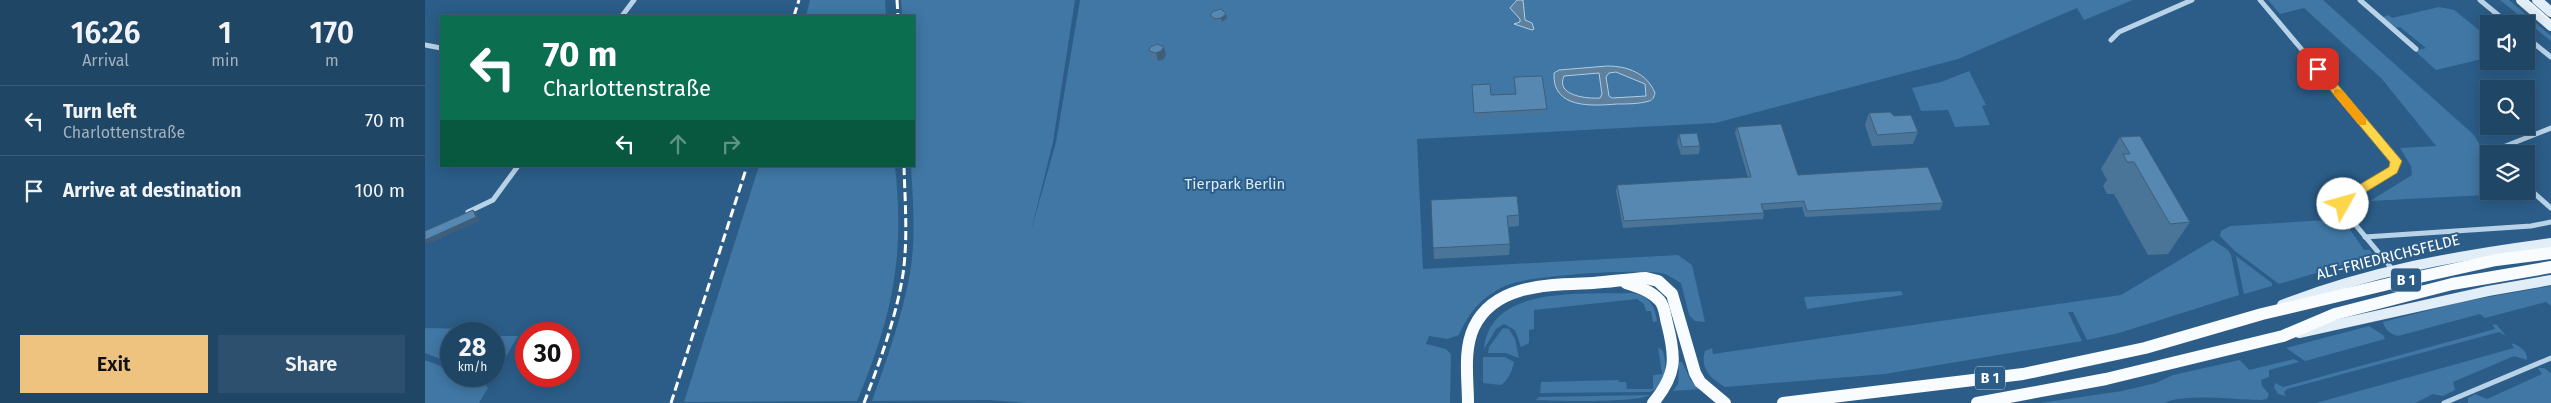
<!DOCTYPE html>
<html lang="en">
<head>
<meta charset="utf-8">
<style>
  :root { --surface:#204666; --page:#2d506f; --text:#f1f3f6; --muted:#a2b1bf; --line:#3d5e7a; --accent:#eec380 }
  body { margin:0; font-family:"Fira Sans",sans-serif; background:var(--page); color:var(--text); height:100vh; display:flex; flex-direction:column; font-size:19px; white-space:nowrap }
  * { box-sizing:border-box; margin:0 }
  p { font-size:16px; color:var(--muted) }
  .icon { flex:none; width:28px; height:28px; fill:none; stroke:currentColor; stroke-width:2; stroke-linecap:round; stroke-linejoin:round }
  .map { position:relative; flex:1; overflow:hidden }
  .drawer { display:flex; flex-direction:column; background:var(--surface); width:425px }
  .drawer>* { flex:none }
  .banner { position:absolute; left:15px; top:15px; width:475px; height:152px; border-radius:0px; box-shadow:0 2px 12px #0003,0 0 0 1px var(--line); background:#0b6e4f; color:#fff; overflow:hidden }
  .controls { position:absolute; left:2055px; top:15px; display:grid; gap:10px }
  .controls a { display:grid; place-items:center; width:55px; height:55px; border-radius:0px; background:var(--surface); box-shadow:0 2px 12px #0003,0 0 0 1px var(--line); font-size:25px }
  .speed { position:absolute; left:15px; top:322px; display:flex; gap:10px; font-size:25px; font-weight:700; text-align:center }
  .speed>* { display:grid; place-content:center; width:65px; height:65px; border-radius:50%; background:var(--surface); box-shadow:0 2px 12px #0003,0 0 0 1px var(--line); line-height:1 }
  .speed small { font-size:12px; font-weight:400 }
  .speed .limit { border:8px solid #d22; background:#fff; color:#111 }
  .pin { position:absolute; display:grid; place-items:center; width:42px; height:42px; color:#fff; margin:-21px; border-radius:10px; box-shadow:0 2px 8px #0006 }
  .me { position:absolute; width:55px; margin:-28px; rotate:52deg; stroke-linejoin:round; filter:drop-shadow(0 0 4px #0008) }
  .turn { display:flex; align-items:center; gap:18px; height:105px; padding:0 20px; font-size:22px }
  .turn .icon { width:65px; height:65px; stroke-width:2.5 }
  .turn b { display:block; font-size:35px; line-height:42px }
  .lanes { display:flex; align-items:center; height:48px; padding:0 20px; background:#0003; justify-content:center; gap:25px; direction:ltr }
  .lanes .off { opacity:.35 }
  .eta { display:flex; justify-content:space-evenly; align-items:center; height:85px; text-align:center }
  .eta b { font-size:30px; font-weight:600; line-height:35px }
  .action { display:flex; gap:10px; margin-top:auto; padding:10px 20px }
  .action a { flex:1; height:58px; border-radius:0px; background:var(--accent); color:#111; font-size:20px; font-weight:600; line-height:58px; text-align:center }
  .action a+a { background:var(--page); color:var(--text) }
  ul { padding:0; list-style:none }
  li { display:flex; align-items:center; gap:15px; height:70px; padding:0 20px; border-top:1px solid var(--line) }
  li div { flex:1 }
  li b { display:block; font-size:19px }
  li em { font-style:normal }
  main { display:flex; flex:1; min-height:0 }
  .map>svg:first-child { display:block }
  .green { fill:#4077a4 }
  .water { fill:#60819e; stroke:#adcee8; fill-rule:evenodd }
  .lines { fill:none; stroke-linecap:round; stroke-linejoin:round }
  .minor { stroke:#b8d3e8; stroke-width:5 }
  .secondary { stroke:#e1edf7; stroke-width:10 }
  .primary { stroke:#f9fcfe; stroke-width:12 }
  .tram { stroke:#fff; stroke-width:1 }
  .rail { stroke:#fff; stroke-width:3; stroke-dasharray:9 4; stroke-linecap:butt }
  .wall { fill:#4b7598 }
  .shaded-wall { fill:#3d5f7c }
  .building { fill:#5788b1; stroke:#3d5f7c }
  .route { fill:#ffd54a; stroke:#a68a30 }
  .slow { fill:#f59e0b }
  .labels { text-anchor:middle; dominant-baseline:central; stroke-width:4; stroke-linejoin:round; paint-order:stroke }
  .shield { fill:#2b5d88; stroke:#bfcedb; stroke-width:1 }
  .shield-label { font-size:14px; font-weight:bold; fill:#fff }
  .park-label { font-size:15px; fill:#dbeaf7; stroke:#2b5d88 }
  .street-label { font-size:15px; fill:#fff; stroke:#2b5d88 }
</style>
</head>
<body>
<main>
<section class="drawer">
<div class="eta">
<div><b>16:26</b><p>Arrival</p></div>
<div><b>1</b><p>min</p></div>
<div><b>170</b><p>m</p></div>
</div>
<ul>
<li><svg class="icon" aria-label="left" viewBox="0 0 24 24"><path d="M17 20v-9H6M10 6l-5 5 5 5"/></svg><div><b>Turn left</b><p>Charlottenstraße</p></div><em>70 m</em></li>
<li><svg class="icon" aria-label="arrive" viewBox="0 0 24 24"><path d="M6 21V4h12l-3 4 3 4H6"/></svg><div><b>Arrive at destination</b></div><em>100 m</em></li>
</ul>
<div class="action"><a>Exit</a><a>Share</a></div>
</section>
<div class="map">
<svg width="2126" height="403" viewBox="0 0 2126 403">
  <rect width="100%" height="100%" fill="#2b5d88"/>
  <g class="green">
    <polygon points="385,0 460,0 461,16 381,16"/>
    <path d="M476,0H650L628,142L606,231L631,142L655,0H1708L1659,20L1652,8L1533,59L1290,123L992,139L998,269L1253,255L1267,265L1280,322L1270,321L1264,315L1256,283C1250,280 1243,274 1236,273C1209,269 1102,275 1080,286C1057,297 1044,312 1034,335L1022,339L1004,336L1001,344L1021,349L1026,354L1025,403H601L564,400L447,401C462,359 477,317 485,273C491,238 488,201 486,166H489V16H477Z"/>
    <polygon points="1843,0 1898,0 2049,135 2064,161 2064,191 2098,193 1945,201 1987,175 1986,166 1975,148 2011,146 1957,79 1879,8 1855,14"/>
    <polygon points="2075,0 2084,0 2126,36 2126,41"/>
    <polygon points="2014,7 2029,10 2064,38 2064,61 2053,60 2011,70 1990,51 2001,48 1975,27 1970,28 1957,17 1964,15 1967,18"/>
    <polygon points="1544,71 1561,105 1557,106 1565,125 1530,127 1523,110 1496,111 1487,88 1516,82"/>
    <path d="M334,166H470C480,258 467,317 432,401L259,402Z"/>
    <polygon points="1918,219 1939,250 1945,250 1948,256 1854,284 1810,251 1795,236 1796,231 1805,226"/>
    <path d="M1788,240L1803,250L1806,255L1814,295L1694,333L1662,340L1648,312H1643L1657,341L1460,374L1300,387C1285,378 1275,369 1280,351L1287,348L1288,354L1696,295Z"/>
    <polygon points="1811,256 1847,283 1847,286 1819,294"/>
    <path d="M2126,286V306L2121,302L2060,318L2055,314L1973,336C1965,334 1960,330 1958,322L2036,302Z"/>
    <polygon points="1476,291 1478,295 1382,309 1379,297"/>
    <path d="M1206,293C1223,295 1230,305 1232,321L1228,322L1226,311H1221L1219,304L1212,299L1109,310V329L1104,330V343L1096,347L1090,330L1079,324L1071,329L1059,349C1065,284 1159,295 1206,293Z"/>
    <polygon points="2067,324 2072,325 2081,336 2074,332 1862,389 1859,392 1861,396 1853,394 1849,387 1850,383 1858,387 2070,329"/>
    <polygon points="1944,326 1958,335 1960,339 1880,361 1861,348"/>
    <polygon points="0,328 44,329 41,334 26,334 26,363 0,353"/>
    <polygon points="1078,328 1084,329 1090,339 1094,358 1081,353 1063,353 1064,347"/>
    <polygon points="69,336 93,336 70,375 69,375"/>
    <path d="M2086,343C2094,345 2103,351 2102,360L2089,356L2028,382L2030,390L2018,396L2008,394L1990,403H1891L2089,348Z"/>
    <path d="M1233,347L1238,351C1242,366 1242,385 1225,392L1115,393L1116,382L1193,380L1194,382H1201L1202,389H1228V375L1237,374Z"/>
    <path d="M1058,357H1080L1089,362C1087,371 1084,379 1076,385L1058,383Z"/>
    <path d="M1869,359L1874,362L1844,370V377L1836,380L1837,386L1844,394L1842,399L1836,400C1811,400 1760,393 1740,403H1615L1697,391L1731,383L1748,375L1815,360L1824,370Z"/>
    <path d="M0,360L26,370V376C40,376 54,376 63,388L54,403H0Z"/>
    <polygon points="1254,362 1257,362 1265,379 1275,389 1248,391 1253,384"/>
    <polygon points="2113,368 2119,368 2126,373 2126,403 2043,403 2043,398 2050,394 2062,399 2117,374"/>
    <path d="M1226,395C1209,403 1134,401 1111,400L1114,397Z"/>
  </g>
  <g class="water">
    <polygon points="1092,0 1098,0 1100,20 1107,23 1109,29 1107,30 1089,24 1095,22 1095,19 1085,8"/>
    <path d="M1182,66C1202,66 1222,73 1230,93C1229,97 1228,100 1224,101C1214,104 1202,104 1192,104C1167,106 1127,109 1129,73L1134,70ZM1191,72L1220,84L1221,96L1187,98L1184,96L1181,77L1184,73ZM1174,73L1177,94L1175,98C1163,99 1130,96 1139,76Z"/>
  </g>
  <g class="lines">
    <g class="minor">
      <polyline points="1835,0 1971,161 1968,170 1922,198 1918,203 1929,223 1968,270"/>
      <polyline points="1935,0 1991,49"/>
      <polyline points="2055,0 2084,24"/>
      <polyline points="197,16 209,0"/>
      <polyline points="2101,37 2126,57"/>
      <polyline points="1686,40 1694,32 1767,0"/>
      <polyline points="0,45 16,48"/>
      <polyline points="2066,154 2068,151 2126,128"/>
      <polyline points="2101,186 2126,208"/>
      <polyline points="43,212 68,200 93,166"/>
      <polyline points="1940,237 2106,226 2126,222"/>
      <polyline points="2019,403 2126,358"/>
    </g>
    <g class="secondary">
      <polyline points="2096,0 2126,26"/>
      <polyline points="2112,0 2126,12"/>
      <path d="M1857,305C1944,271 2034,255 2126,243"/>
      <polyline points="1874,333 2063,291 2126,280"/>
    </g>
    <g class="primary">
      <path d="M1201,283C1214,287 1226,291 1235,301C1240,307 1240,316 1242,323C1251,358 1252,374 1228,403"/>
      <path d="M1043,403C1043,379 1038,350 1049,327C1070,283 1126,285 1168,283C1185,282 1203,279 1221,278L1233,281L1247,294L1270,373L1275,382L1300,403"/>
      <polyline points="1358,403 1598,374 1720,348 1837,314 1976,281 2071,260 2126,253"/>
      <polyline points="1552,403 1681,379 1858,336 1910,314 2027,284 2126,267"/>
    </g>
    <polyline class="tram" points="2102,0 2126,21"/>
    <g class="rail">
      <polyline points="472,0 473,16"/>
      <polyline points="369,16 374,0"/>
      <polyline points="246,403 322,166"/>
      <path d="M439,403C455,361 471,318 478,274C483,238 480,202 479,166"/>
    </g>
  </g>
  <g class="wall">
    <polygon points="785,15 802,18 797,22 791,23 786,19"/>
    <polygon points="724,51 741,55 739,59 733,61 726,59"/>
    <polygon points="1089,77 1122,109 1122,113 1049,117 1047,89 1066,95 1090,94"/>
    <polygon points="1444,113 1469,116 1493,132 1488,144 1447,146 1440,125"/>
    <polygon points="1312,127 1373,175 1518,203 1515,210 1380,217 1377,207 1338,210 1339,213 1338,219 1198,228 1191,191 1192,185 1323,178 1310,133"/>
    <polygon points="1254,134 1275,146 1274,154 1256,155 1252,142"/>
    <polygon points="1695,137 1765,222 1743,254 1723,255 1689,194 1682,194 1678,186 1682,180 1676,169"/>
    <polygon points="1006,200 1094,215 1094,226 1083,227 1085,244 1084,255 1009,259"/>
  </g>
  <g class="shaded-wall">
    <polygon points="801,14 802,18 797,22 796,18"/>
    <polygon points="739,47 741,55 739,59 733,61 731,53"/>
    <polygon points="48,210 52,213 55,221 3,244 0,242 0,240"/>
  </g>
  <g class="building">
    <polygon points="796,9 801,14 796,18 790,19 785,15 789,11"/>
    <polygon points="732,44 739,47 736,51 731,53 724,51 725,47"/>
    <polygon points="1117,76 1122,109 1049,113 1047,85 1065,84 1066,95 1091,94 1089,77"/>
    <polygon points="1465,112 1469,116 1486,115 1493,132 1452,135 1444,113"/>
    <polygon points="1356,124 1373,175 1503,167 1518,203 1382,211 1379,201 1336,204 1339,213 1199,221 1192,185 1326,177 1312,127"/>
    <polygon points="1272,133 1275,146 1257,147 1254,134"/>
    <polygon points="1715,136 1765,222 1745,224 1709,162 1702,162 1698,154 1705,154 1695,137"/>
    <polygon points="1092,196 1094,215 1082,216 1085,244 1008,248 1006,200"/>
    <polygon points="48,210 51,217 0,240 0,231"/>
  </g>
  <polygon class="route" points="1893,65 1897,66 1977,161 1972,173 1926,201 1922,207 1918,208 1913,204 1917,195 1964,167 1965,162 1890,72 1890,66"/>
  <polygon class="slow" points="1913,89 1917,90 1941,119 1941,125 1934,125 1909,95 1909,90"/>
  <g class="labels">
    <g class="shield">
      <rect x="1966" y="268.5" width="30" height="23" rx="4"/>
      <rect x="1550" y="366.5" width="30" height="23" rx="4"/>
    </g>
    <g class="shield-label">
      <text x="1981" y="280">B 1</text>
      <text x="1565" y="378">B 1</text>
    </g>
    <g class="park-label">
      <text x="810" y="184">Tierpark Berlin</text>
    </g>
    <g class="street-label">
      <text transform="translate(1963 257) rotate(-14)">ALT-FRIEDRICHSFELDE</text>
    </g>
  </g>
</svg>
<div class="controls">
<a><svg class="icon" aria-label="sound" viewBox="0 0 24 24"><path d="M4 9h4l5-4v14l-5-4H4zM17 9q2 3 0 6"/></svg></a>
<a><svg class="icon" aria-label="search" viewBox="0 0 24 24"><circle cx="10" cy="10" r="6"/><path d="M15 15l6 6"/></svg></a>
<a><svg class="icon" aria-label="layers" viewBox="0 0 24 24"><path d="M12 4l9 5-9 5-9-5zM3 14l9 5 9-5"/></svg></a>
</div>
<div class="speed"><div>28<small>km/h</small></div><div class="limit">30</div></div>
<div class="pin" style="left:1893px;top:69px;background:#d93025"><svg class="icon" aria-label="arrive" viewBox="0 0 24 24"><path d="M6 21V4h12l-3 4 3 4H6"/></svg></div>
<svg class="me" style="left:1918px;top:204px" viewBox="-20 -20 40 40"><circle r="19" fill="#fff"/><path d="M0-13L10 11 0 6-10 11z" fill="#ffd54a"/></svg>
<div class="banner">
<div class="turn"><svg class="icon" aria-label="left" viewBox="0 0 24 24"><path d="M17 20v-9H6M10 6l-5 5 5 5"/></svg><div><b>70 m</b>Charlottenstraße</div></div>
<div class="lanes"><svg class="icon" aria-label="left" viewBox="0 0 24 24"><path d="M17 20v-9H6M10 6l-5 5 5 5"/></svg><svg class="icon off" aria-label="ahead" viewBox="0 0 24 24"><path d="M12 20V5M6 11l6-6 6 6"/></svg><svg class="icon off" aria-label="right" viewBox="0 0 24 24"><path d="M7 20v-9h11M14 6l5 5-5 5"/></svg></div>
</div>
</div>
</main>
</body>
</html>
